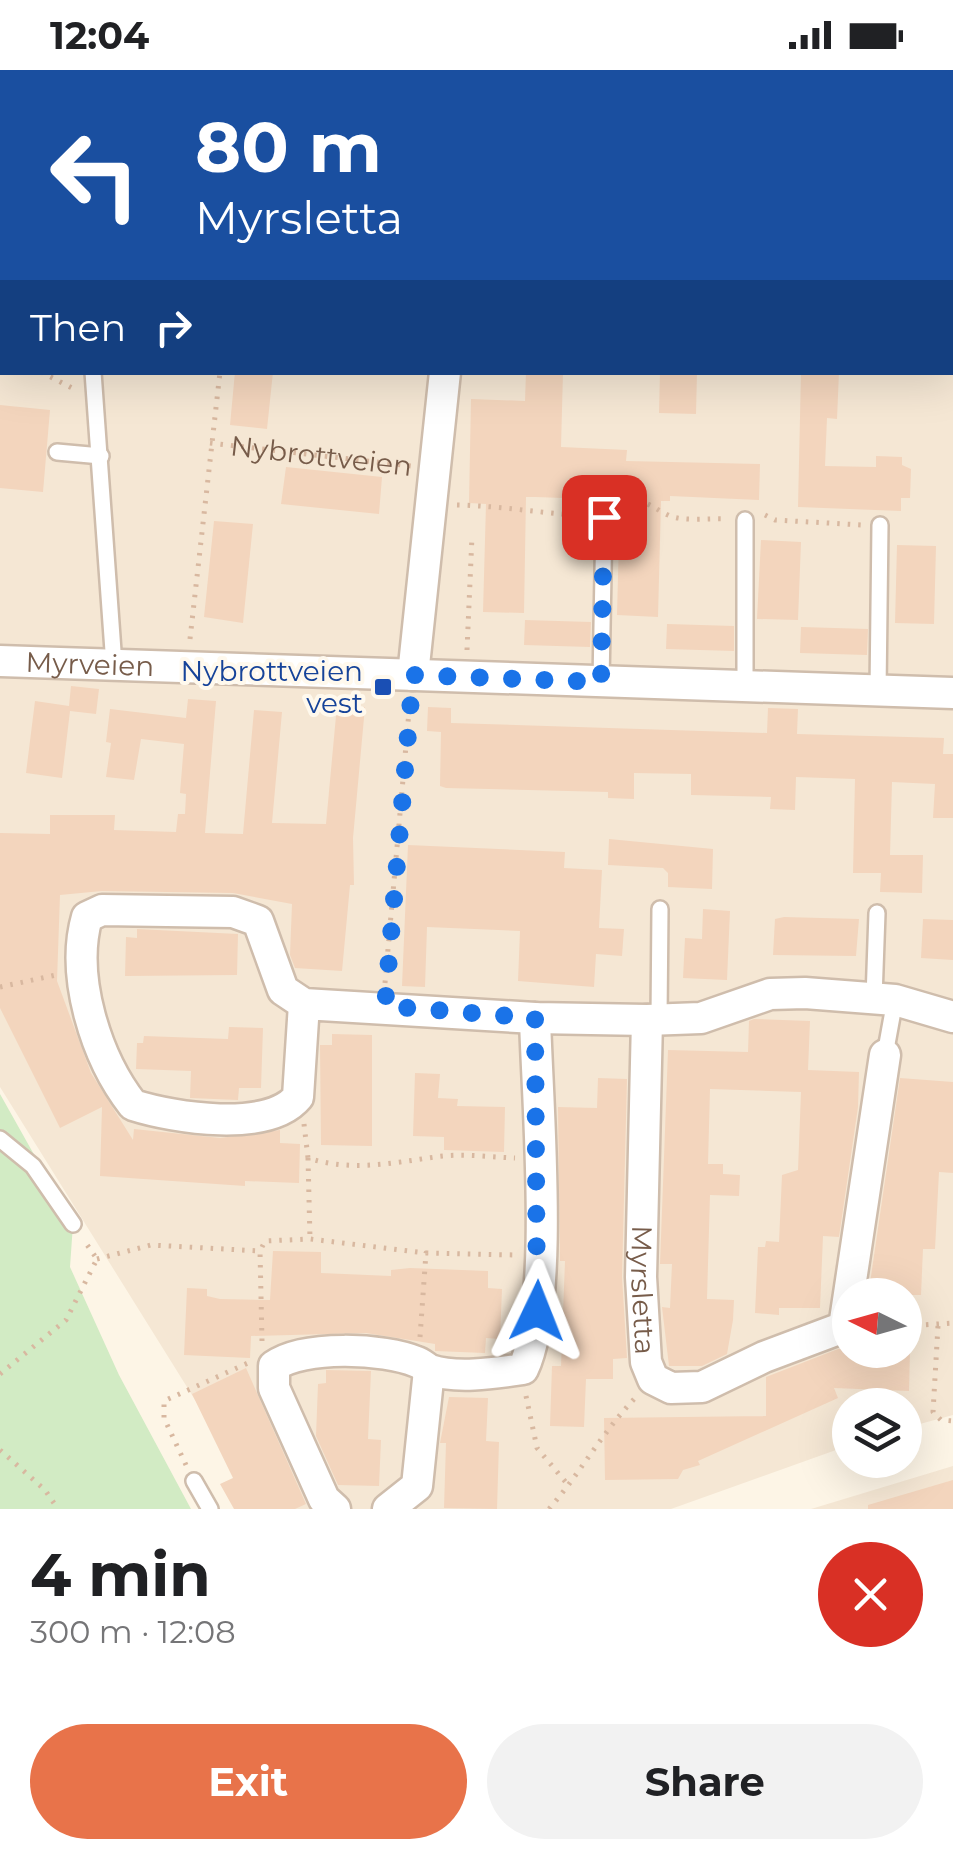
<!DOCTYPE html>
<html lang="en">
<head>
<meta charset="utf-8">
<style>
  :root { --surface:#fff; --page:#f2f2f2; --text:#202124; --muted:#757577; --accent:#e8734a }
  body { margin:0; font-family:Montserrat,sans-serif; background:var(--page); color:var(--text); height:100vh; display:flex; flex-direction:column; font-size:38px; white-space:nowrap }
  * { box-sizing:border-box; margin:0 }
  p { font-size:32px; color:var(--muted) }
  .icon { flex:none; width:55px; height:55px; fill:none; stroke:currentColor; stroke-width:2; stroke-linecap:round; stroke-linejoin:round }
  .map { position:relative; height:1439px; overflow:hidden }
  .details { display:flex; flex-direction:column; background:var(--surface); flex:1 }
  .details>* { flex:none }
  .hud { position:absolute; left:0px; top:0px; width:955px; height:305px; box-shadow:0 10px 40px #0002; background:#1a4fa0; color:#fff; overflow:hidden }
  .needle { width:65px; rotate:275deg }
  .tools { position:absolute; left:832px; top:1208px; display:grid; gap:20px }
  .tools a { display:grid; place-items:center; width:90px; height:90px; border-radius:50%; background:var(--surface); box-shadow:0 10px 40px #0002; font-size:50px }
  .pin { position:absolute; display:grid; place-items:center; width:85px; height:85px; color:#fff; margin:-42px; border-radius:20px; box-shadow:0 5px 15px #0006 }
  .me { position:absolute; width:110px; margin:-55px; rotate:2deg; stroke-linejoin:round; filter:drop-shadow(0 0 8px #0008) }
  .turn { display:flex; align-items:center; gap:35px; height:210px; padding:0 30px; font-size:45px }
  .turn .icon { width:130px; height:130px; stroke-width:2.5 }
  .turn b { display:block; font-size:70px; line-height:85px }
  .then { display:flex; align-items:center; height:95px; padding:0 30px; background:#0003; gap:20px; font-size:38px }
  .round { display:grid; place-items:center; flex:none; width:105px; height:105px; border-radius:52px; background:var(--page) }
  .headline { display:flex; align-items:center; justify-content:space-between; height:170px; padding:0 30px }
  h1 { font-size:60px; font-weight:700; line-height:75px }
  .action { display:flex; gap:20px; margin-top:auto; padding:20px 30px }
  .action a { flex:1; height:115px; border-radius:60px; background:var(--accent); color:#fff; font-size:40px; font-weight:700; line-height:115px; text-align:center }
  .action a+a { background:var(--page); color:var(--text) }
  .status { display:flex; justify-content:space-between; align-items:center; height:70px; padding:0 50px; background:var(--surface); direction:ltr }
  .status svg { height:28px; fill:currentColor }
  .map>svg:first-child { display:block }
  .residential { fill:#f5e7d4; fill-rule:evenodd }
  .green { fill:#d2ebc4 }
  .building { fill:#f3d5bd }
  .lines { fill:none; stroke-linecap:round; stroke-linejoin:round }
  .lane-casing { stroke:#cfbdac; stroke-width:20 }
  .street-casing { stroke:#cfbdac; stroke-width:35 }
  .path { stroke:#d8b8a0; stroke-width:5; stroke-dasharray:2.5 8; stroke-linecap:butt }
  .lane { stroke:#fff; stroke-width:15 }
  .street { stroke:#fff; stroke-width:30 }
  .route { stroke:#1a73e8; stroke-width:18; stroke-dasharray:0 32.4 }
  .transit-dot { fill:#1a4fb4; stroke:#fff9ed; stroke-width:4 }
  .labels { text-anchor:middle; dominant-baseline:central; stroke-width:8; stroke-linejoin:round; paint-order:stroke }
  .street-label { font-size:28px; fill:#775c4a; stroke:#fff9ed }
  .transit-label { font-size:28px; fill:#164399; stroke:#fff9ed; text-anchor:end }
</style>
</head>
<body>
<div class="status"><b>12:04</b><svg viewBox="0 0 49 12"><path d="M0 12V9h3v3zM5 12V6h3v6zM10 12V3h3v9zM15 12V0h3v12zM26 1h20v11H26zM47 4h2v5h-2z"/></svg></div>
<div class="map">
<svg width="953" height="1439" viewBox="0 0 953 1439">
  <rect width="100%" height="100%" fill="#fdf5e6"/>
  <g class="residential">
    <path d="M0,0H953V1345L905,1358V1335H850V1375L671,1439H263L0,1017ZM2,2H952V302H2ZM850,1225H905V1280H850Z"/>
    <polygon points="953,1396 953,1439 811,1439"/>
  </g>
  <polygon class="green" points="0,1024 73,1154 70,1197 119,1305 191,1439 0,1439"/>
  <g class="building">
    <polygon points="235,302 273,302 267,359 230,355"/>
    <polygon points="526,302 563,302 561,377 627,380 626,391 760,394 759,430 670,426 670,431 661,431 658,547 617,545 620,430 535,427 526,427 524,543 483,542 486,434 469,433 471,329 525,331"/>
    <polygon points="660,302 697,302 696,344 659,343"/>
    <polygon points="801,302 839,302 837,349 827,348 825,396 876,397 876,386 902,387 902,395 911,399 910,428 901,428 901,441 798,437"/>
    <polygon points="0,335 50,340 43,422 0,418"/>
    <polygon points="286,397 382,407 379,444 281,434"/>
    <polygon points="214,451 253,454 243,553 204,547"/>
    <polygon points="761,470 801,472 798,550 757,549"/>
    <polygon points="897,475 936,476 934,554 895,553"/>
    <polygon points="525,550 591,552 590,577 524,575"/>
    <polygon points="667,554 734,556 734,581 666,579"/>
    <polygon points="801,557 868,559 867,585 800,583"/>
    <polygon points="71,616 99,619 96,644 70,641 62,708 26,703 35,631 69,636"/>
    <polygon points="188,629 216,631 205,763 243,764 254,640 282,642 272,753 326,754 337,635 365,637 353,768 354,815 350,815 342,901 295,898 290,885 292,834 233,823 102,821 60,825 57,911 91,1003 133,1070 134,1059 220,1068 280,1060 280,1073 300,1074 299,1113 245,1111 245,1116 100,1106 102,1037 60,1058 0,938 0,763 50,764 50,745 115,745 114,760 176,762 178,744 185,744 186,724 180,723 184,674 141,669 134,710 106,707 111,673 106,672 110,639 186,648"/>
    <polygon points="428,637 451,638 451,653 767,663 768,638 798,639 797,664 944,668 943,684 953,684 953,748 933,748 935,714 892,712 890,785 923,785 922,823 880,822 881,803 853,803 855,709 796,707 795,740 770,739 771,727 691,725 691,704 634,703 634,729 608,728 608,722 446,718 440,716 441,662 427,661"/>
    <polygon points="609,769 713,779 712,819 668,817 668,803 663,798 608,795"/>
    <polygon points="408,775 565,782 564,798 602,800 599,858 624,859 622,886 596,884 594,917 518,911 520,861 427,857 425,917 402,916"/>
    <polygon points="703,839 730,841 727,910 683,908 685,868 702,869"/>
    <polygon points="784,847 859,849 856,886 773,885 775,849"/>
    <polygon points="923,849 953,850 953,890 921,888"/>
    <polygon points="137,859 238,864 237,905 125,906 126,867 137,868"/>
    <polygon points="754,949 810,951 808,1000 859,1002 858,1037 839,1167 823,1166 820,1238 779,1238 779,1245 755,1243 758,1177 765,1177 766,1171 779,1172 782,1105 798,1100 801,1022 710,1019 708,1094 723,1094 723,1104 740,1105 739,1126 710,1125 707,1229 734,1230 733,1250 727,1284 702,1296 669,1296 662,1237 670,1238 672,1194 660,1194 668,980 748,982 749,951"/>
    <polygon points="229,957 263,958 261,1018 239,1018 238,1030 190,1028 191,1001 136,999 137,973 143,973 144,966 228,969"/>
    <polygon points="332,964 372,965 372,1076 321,1075 320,975 332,975"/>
    <polygon points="415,1003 440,1004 438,1028 458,1029 457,1036 505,1037 504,1082 444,1080 444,1067 413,1066"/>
    <polygon points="598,1008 627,1009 622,1207 627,1288 613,1289 613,1309 586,1309 584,1357 550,1356 552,1296 561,1296 565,1191 560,1191 558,1037 597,1038"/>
    <polygon points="900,1008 953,1012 953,1103 939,1102 935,1179 923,1179 921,1225 882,1225 882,1220 869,1220"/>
    <polygon points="273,1181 321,1182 321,1203 391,1206 391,1200 410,1198 488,1201 488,1218 502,1219 500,1269 486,1268 485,1283 435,1281 435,1274 366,1263 251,1266 250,1288 184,1285 187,1218 207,1219 207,1226 220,1229 270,1230"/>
    <polygon points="838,1279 910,1280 909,1321 834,1318 838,1328 698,1391 700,1395 683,1400 678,1409 605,1410 604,1348 766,1346 766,1307"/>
    <polygon points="246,1298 306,1434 295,1439 234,1439 220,1414 233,1408 192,1324"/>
    <polygon points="326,1300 371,1301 368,1369 381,1370 379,1416 338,1415 316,1366 318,1314 326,1313"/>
    <polygon points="449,1327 488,1328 486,1371 499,1372 497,1439 444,1438 446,1373 440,1373"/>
    <polygon points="953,1410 953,1439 868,1439 868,1435"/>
  </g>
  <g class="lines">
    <defs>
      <g id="lane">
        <polyline points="93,302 114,595"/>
        <polyline points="57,382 101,386"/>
        <polyline points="601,612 604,447"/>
        <polyline points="745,617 745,450"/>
        <polyline points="878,621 880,455"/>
        <polyline points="874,928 877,843"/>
        <polyline points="659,949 660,839"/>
        <polyline points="885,985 895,930"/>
        <polyline points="0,1069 33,1096 73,1154"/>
        <polyline points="194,1411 210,1439"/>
      </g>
      <g id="street">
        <polyline points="483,2 483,0"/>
        <polyline points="952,188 953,188"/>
        <path id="s2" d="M0,591L953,623"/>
        <polyline points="413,605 445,302"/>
        <path d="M304,934L298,1027C268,1063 174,1048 133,1035C96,988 70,906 87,847L102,840L233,842L258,851L283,920L304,934L535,948L647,950L701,948L770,924L805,923L895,930L953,947"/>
        <path id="s3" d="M647,950L641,1207L646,1292L653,1309L671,1318L702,1317L764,1287L844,1257L885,985"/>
        <path d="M335,1439L324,1429L274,1318V1296C303,1275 384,1278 417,1292C421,1293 427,1299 430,1300C457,1309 495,1303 523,1299C555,1233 537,1030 535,948"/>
        <polyline points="388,1439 417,1416 429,1300"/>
      </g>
    </defs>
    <use href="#lane" class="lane-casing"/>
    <use href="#street" class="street-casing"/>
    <g class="path">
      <polyline points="50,2 51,0"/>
      <polyline points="0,273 2,269"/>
      <polyline points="0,279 2,280"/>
      <polyline points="41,302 74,319"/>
      <path id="s1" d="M210,373L411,396"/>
      <path d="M457,435C501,436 541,443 585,446"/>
      <path d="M619,441C642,423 648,436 668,445C682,452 709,448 725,449"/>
      <polyline points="765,445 775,450 862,455"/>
      <polyline points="190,569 220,302"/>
      <polyline points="467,580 472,466"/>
      <polyline points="385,913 410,630"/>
      <polyline points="0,917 56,905"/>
      <path d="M304,1054L308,1088C351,1102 392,1093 435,1087C460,1083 489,1087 515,1088"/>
      <polyline points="308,1088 310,1169"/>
      <polyline points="97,1189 151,1175 260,1181"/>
      <polyline points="905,1256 953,1253"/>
      <polyline points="938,1256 933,1342 941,1350 953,1351"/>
      <polyline points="420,1267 426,1183 516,1185"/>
      <polyline points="262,1271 260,1181 265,1171 310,1169 426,1183"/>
      <polyline points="0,1304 66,1250 97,1189 83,1169"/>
      <polyline points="526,1326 537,1378 569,1416"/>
      <polyline points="0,1380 45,1420 58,1439"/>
      <polyline points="186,1395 164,1348 164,1331 250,1292"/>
      <path d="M549,1439C581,1402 603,1361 637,1326"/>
    </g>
    <use href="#lane" class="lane"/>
    <use href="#street" class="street"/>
  </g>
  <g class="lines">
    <polyline class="route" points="537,1241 535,948 385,936 413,605 601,612 604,447"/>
  </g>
  <rect class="transit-dot" x="373" y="607" width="20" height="20" rx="5"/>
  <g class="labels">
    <g class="street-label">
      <text stroke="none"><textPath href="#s1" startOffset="112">Nybrottveien</textPath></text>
      <text stroke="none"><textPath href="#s2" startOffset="90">Myrveien</textPath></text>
      <text stroke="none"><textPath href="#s3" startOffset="270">Myrsletta</textPath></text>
    </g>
    <g class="transit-label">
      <text x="363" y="601">Nybrottveien<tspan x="363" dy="32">vest</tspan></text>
    </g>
  </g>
</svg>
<div class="tools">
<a><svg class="needle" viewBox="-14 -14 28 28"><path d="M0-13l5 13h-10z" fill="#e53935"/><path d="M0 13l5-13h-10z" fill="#757577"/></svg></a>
<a><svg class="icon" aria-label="layers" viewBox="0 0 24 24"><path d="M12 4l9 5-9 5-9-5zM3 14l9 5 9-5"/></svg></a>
</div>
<div class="pin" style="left:604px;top:447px;background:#d93025"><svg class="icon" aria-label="arrive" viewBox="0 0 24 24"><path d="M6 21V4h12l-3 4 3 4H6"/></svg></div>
<svg class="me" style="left:537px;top:1241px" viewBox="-20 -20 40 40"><path d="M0-17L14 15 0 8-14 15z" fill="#1a73e8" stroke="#fff" stroke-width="4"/></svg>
<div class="hud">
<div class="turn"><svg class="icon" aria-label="left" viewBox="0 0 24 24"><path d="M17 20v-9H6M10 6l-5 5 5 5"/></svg><div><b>80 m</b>Myrsletta</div></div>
<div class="then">Then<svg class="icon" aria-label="right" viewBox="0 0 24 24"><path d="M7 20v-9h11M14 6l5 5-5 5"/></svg></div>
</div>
</div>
<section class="details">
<div class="headline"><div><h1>4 min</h1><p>300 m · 12:08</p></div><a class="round" style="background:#d93025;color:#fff"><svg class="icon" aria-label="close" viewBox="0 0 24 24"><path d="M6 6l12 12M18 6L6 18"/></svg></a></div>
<div class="action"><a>Exit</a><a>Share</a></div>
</section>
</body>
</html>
